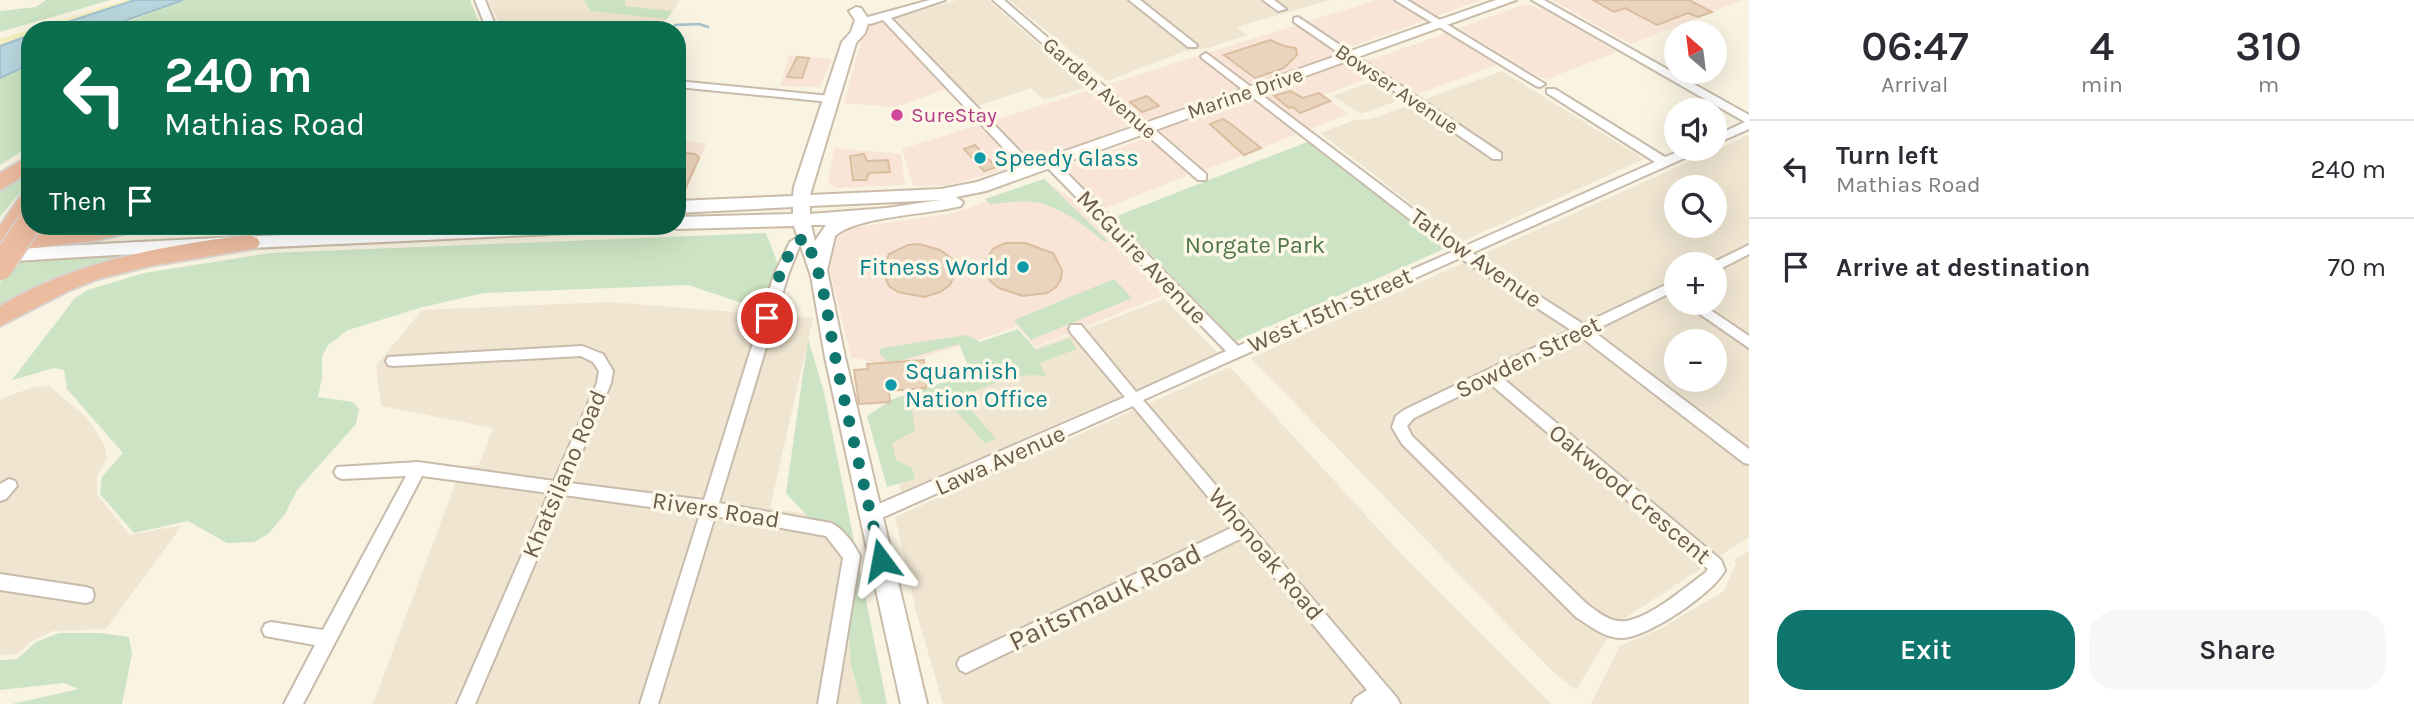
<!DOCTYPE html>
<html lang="en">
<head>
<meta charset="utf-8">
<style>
  :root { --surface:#fff; --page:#f7f7f7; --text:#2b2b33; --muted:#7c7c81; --line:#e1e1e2; --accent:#0f766e }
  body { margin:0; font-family:Karla,sans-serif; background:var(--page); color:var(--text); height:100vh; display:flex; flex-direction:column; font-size:26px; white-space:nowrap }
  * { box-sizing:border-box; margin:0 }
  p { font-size:23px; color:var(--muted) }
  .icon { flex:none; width:38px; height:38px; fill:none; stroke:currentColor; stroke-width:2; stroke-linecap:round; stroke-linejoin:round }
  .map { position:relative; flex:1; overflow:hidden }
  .side { display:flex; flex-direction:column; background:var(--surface); width:665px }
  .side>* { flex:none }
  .banner { position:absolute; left:21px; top:21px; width:665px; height:214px; border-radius:28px; box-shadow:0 7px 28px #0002; background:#0b6e4f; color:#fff; overflow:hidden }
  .needle { width:46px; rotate:332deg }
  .controls { position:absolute; left:1664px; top:21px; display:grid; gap:14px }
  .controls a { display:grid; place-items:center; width:63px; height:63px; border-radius:50%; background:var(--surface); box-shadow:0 7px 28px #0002; font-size:35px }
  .pin { position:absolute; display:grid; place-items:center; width:60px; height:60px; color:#fff; margin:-30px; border:4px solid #fff; border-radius:50%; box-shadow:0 2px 7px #0007 }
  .me { position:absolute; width:77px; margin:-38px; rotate:347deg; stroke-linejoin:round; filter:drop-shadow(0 0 5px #0008) }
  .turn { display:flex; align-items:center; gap:24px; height:147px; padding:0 28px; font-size:32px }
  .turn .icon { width:91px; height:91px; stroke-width:2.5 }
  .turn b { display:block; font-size:49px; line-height:60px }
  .then { display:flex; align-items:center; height:66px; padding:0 28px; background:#0003; gap:14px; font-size:26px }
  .eta { display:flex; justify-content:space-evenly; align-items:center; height:119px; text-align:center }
  .eta b { font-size:42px; font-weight:600; line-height:49px }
  .primary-button { display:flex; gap:14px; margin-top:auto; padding:14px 28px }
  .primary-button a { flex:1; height:80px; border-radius:28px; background:var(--accent); color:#fff; font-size:28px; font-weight:600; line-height:80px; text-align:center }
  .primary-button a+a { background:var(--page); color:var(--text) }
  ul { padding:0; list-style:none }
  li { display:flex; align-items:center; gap:21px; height:98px; padding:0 28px; border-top:2px solid var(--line) }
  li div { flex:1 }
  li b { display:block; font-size:26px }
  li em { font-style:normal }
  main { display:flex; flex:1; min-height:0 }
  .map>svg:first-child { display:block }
  .residential { fill:#efe5d1; fill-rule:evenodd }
  .commercial { fill:#f8e5d7 }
  .green { fill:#cce4c3 }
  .sand { fill:#f5efc0 }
  .water { fill:#b9d6df; stroke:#a1c3d0; stroke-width:2 }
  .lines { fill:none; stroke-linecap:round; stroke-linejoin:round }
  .stream { stroke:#a1c3d0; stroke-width:2.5 }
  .building { fill:#ebd4bd; stroke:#dbbda0; stroke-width:2 }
  .street-casing { stroke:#c8bbab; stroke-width:4 }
  .secondary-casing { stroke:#cbbca9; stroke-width:4 }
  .highway-casing { stroke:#d9d4d0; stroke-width:4 }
  .street { fill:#fff; fill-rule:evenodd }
  .secondary { fill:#fff; fill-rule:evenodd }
  .highway { fill:#ecbca0; fill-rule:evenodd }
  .highway-bridge-casing { stroke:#d9d4d0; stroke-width:27; stroke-linecap:butt }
  .highway-bridge { stroke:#ecbca0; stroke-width:24 }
  .route { stroke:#0f766e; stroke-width:12; stroke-dasharray:0 21.6 }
  .hotel-dot { fill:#d1479c; stroke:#fcf7e7; stroke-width:2.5 }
  .culture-dot { fill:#0f9aa8; stroke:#fcf7e7; stroke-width:2.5 }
  .labels { text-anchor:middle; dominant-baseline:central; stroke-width:7; stroke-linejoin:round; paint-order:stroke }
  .far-street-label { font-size:21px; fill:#6d5b4c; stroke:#fcf7e7 }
  .far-hotel-label { font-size:21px; fill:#b23c85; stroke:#fcf7e7; text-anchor:start }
  .culture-label { font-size:24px; fill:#0d838f; stroke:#fcf7e7; text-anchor:start }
  .park-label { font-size:24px; fill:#517748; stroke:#fcf7e7 }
  .street-label { font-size:24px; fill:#6d5b4c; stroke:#fcf7e7 }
  .near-street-label { font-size:28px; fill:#6d5b4c; stroke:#fcf7e7 }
</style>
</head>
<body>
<main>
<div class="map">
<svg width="1749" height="704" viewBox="0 0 1749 704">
  <rect width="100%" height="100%" fill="#f9f3e2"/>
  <g class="residential">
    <polygon points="488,0 680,0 660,30 502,30"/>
    <polygon points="957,0 988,0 1087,87 1044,100 1031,88 978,106 895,18"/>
    <polygon points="1009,0 1330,0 1237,27 1247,35 1209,48 1185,51 1107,81"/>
    <polygon points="1502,71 1644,159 1461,242 1320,133 1355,120 1371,119"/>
    <polygon points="1376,80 1399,95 1399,100 1361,114 1333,96"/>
    <path d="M1749,135V537L1616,624L1576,690L1553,672L1251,358ZM1676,187H1715V226H1676ZM1676,264H1715V303H1676ZM1676,341H1715V380H1676Z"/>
    <polygon points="1164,299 1219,354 901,492 885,406"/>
    <polygon points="609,302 813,318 770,508 818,516 843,555 851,665 862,704 373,704 462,466 479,465 493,428 381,406 376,366 422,310"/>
    <polygon points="1230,367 1404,557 1551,704 943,704 916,611 895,517"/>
    <polygon points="49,386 87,418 104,444 107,458 97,477 97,495 130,535 182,525 106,629 53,631 32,641 17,654 0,655 0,399 34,387"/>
    <polygon points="1749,551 1749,704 1591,704 1620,646 1660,629 1724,591 1736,564 1734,560"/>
  </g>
  <g class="commercial">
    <polygon points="1376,0 1481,0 1337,52 1371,77 1324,95 1348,114 1205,170 1146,119 1047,158 949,185 913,186 902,149"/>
    <polygon points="1552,0 1742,0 1631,44"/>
    <polygon points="1525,4 1545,10 1617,52 1547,79 1535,75 1459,28"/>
    <polygon points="883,20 948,88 896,107 844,103 866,25"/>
    <polygon points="1447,33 1498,64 1418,94 1367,61"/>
    <polygon points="789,55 832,59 820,87 780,86"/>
    <polygon points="677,139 706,144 688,187 682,197 677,198"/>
    <polygon points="1144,139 1151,141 1186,172 1186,176 1103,209 1068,172 1071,165"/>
    <polygon points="834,148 901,154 905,185 835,188 828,183"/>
    <polygon points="1046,181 1073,200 1164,295 1035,347 1017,326 982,339 897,365 888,366 851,357 827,259 836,230 950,214"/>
  </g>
  <g class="green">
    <polygon points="46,0 111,0 0,32 0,11 36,7"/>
    <polygon points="183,0 470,0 482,30 107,30"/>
    <polygon points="584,0 626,0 625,6 672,11 667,19 591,11"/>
    <polygon points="30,63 30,131 25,136 30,136 30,146 0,165 0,77"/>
    <polygon points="1307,142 1312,143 1446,248 1236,341 1114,217"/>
    <polygon points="30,167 30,180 0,217 0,189"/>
    <path d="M1044,179L1108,241L1104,242C1087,226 1057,205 1034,202C1019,200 1004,203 990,204L985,199Z"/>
    <polygon points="766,233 778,264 763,310 688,285 484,293 423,307 348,330 328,345 322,357 322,378 318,397 353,402 359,409 356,424 297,490 285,514 268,534 254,542 227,543 188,521 134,533 100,494 102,477 123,453 67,389 64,370 54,368 12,380 75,298 88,290 144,273 270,253"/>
    <polygon points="134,254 92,266 0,310 0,282 19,258"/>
    <polygon points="1114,279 1132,298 1031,340 1014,320"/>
    <path d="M1018,329L1036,350L1070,338L1076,349L1040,363L1046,376C1015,372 987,384 961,399L996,439L985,443C966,424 947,391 918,395L912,411L915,431L892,443L896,460L912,468L915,479L887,487L867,416L893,399L971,373L959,344L898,361H887L879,353L881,348L967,335L980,342Z"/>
    <polygon points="808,339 824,392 887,704 862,704 851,665 843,555 786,493"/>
    <polygon points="59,633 100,633 129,637 132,654 122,704 12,704 79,689 64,683 0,690 0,660 17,659 36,642"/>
  </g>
  <polygon class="sand" points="126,0 183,0 107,30 30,30 30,63 0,77 0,39"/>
  <g class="water">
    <polygon points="135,0 183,0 99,30 43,30"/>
    <polygon points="30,35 30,64 0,78 0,46"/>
  </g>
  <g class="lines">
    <polyline class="stream" points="675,25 699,24 708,27"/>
  </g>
  <g class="building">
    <polygon points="1593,0 1689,0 1712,12 1698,17 1688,13 1657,25 1625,8 1614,12"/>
    <polygon points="1270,40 1284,46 1296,48 1297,55 1284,68 1255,78 1224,55"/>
    <polygon points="797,57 809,58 802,78 787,77"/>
    <polygon points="1290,91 1303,98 1319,93 1330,101 1300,113 1293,107 1289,108 1274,96"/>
    <polygon points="1147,96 1159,106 1142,112 1130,102"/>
    <polygon points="1223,119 1231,124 1261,148 1244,155 1210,124"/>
    <polygon points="975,145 996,167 984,171 964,149"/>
    <polygon points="677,152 695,154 699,158 685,189 677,189"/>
    <polygon points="864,154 867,161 888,160 890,172 869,173 866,180 853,180 850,156"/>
    <polygon points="1005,243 1025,243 1053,253 1062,270 1061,279 1056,287 1047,293 1023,296 999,288 990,281 984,264 993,249"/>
    <polygon points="919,244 940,250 955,261 956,270 950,285 940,292 924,297 898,292 889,286 882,270 889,254 908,245"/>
    <polygon points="924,360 925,371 932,371 933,381 927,382 926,388 889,391 890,402 859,404 854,370 868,369 867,364"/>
  </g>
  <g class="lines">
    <defs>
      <g id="street">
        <polygon points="475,0 485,0 497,30 487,30"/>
        <polygon points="930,0 945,0 891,18 1035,167 1035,173 1027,173 883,20 870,24 857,20"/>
        <polygon points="993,0 1004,0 1206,174 1206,180 1198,180"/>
        <polygon points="1129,0 1140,0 1197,45 1196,47 1188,47"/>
        <polygon points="1263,0 1274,0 1286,9 1278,11"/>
        <polygon points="1395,0 1407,0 1545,84 1540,87 1536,86"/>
        <polygon points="1532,0 1544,0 1749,115 1749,129 1715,144 1715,136 1745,122"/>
        <polygon points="1298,17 1501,153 1501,159 1493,159 1294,22 1294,18"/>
        <path d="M1206,53L1463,247L1655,162L1547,93V89H1555L1665,157L1685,149H1700L1698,152L1472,253L1583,324L1676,280V290L1593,331L1749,449V464L1744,463L1581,337L1500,376L1721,560L1725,570C1715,592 1646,639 1621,638C1604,638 1589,625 1576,617L1402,444L1392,427L1396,416L1404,410L1571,330L1460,258L1143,400L1397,698L1400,704H1352L1355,698L1367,690L1242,538L972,670L966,673L960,670L957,664L960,658L1233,527L1133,406L877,520L871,522L865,520L863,515L865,510L1125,397L1071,333L1069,329L1071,325H1081L1136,392L1226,351L1046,166V160H1054L1238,346L1452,252L1202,58L1201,56ZM1488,382L1708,569L1705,573C1685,587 1643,625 1618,621C1607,620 1597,611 1588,605L1412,436L1407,426L1414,418Z"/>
        <polygon points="677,81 830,96 835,99 830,102 677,87"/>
        <path d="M804,233L810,237L799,247L788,275L719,503L831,523C843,528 855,545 860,556L836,704H818L843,558L826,536L715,516L658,704H640L700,514L564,495L475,704H457L549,493L422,476L303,704H284L315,645L265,636L262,630L265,624L271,622L323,630L406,476L342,479L337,477L334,472L337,467L418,462L554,481L597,383L599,371L593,362L581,356L393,366L388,365L386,361L388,357L582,346L603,354L613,371L611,383L569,483L704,500L774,275L790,242Z"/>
        <polygon points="1749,245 1749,254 1720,269 1715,271 1715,264 1710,264"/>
        <polygon points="1684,303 1700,303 1749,336 1749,348"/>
        <polygon points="9,479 15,481 17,486 6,499 0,501 0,484"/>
        <polygon points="0,574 86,587 92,589 94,595 92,601 86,603 0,590"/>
      </g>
      <g id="secondary">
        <path d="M1496,0H1516L986,191L956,197L963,202L961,206C927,215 857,216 835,236L827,270L845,357L927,704H901L825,357L811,276L794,226L677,229L670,226H677V217L793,214V207L677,213V201L793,196L794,187L842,42L851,32L855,20L849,11L856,7L861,8L869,20L865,33L856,43L810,195L941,189L977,182ZM940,200L887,208L810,214V206ZM811,225H826L815,241Z"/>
        <path d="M479,226H601L592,232C395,242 197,249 0,262V250C160,239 319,234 479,226Z"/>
      </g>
      <g id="highway">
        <polygon points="30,156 30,172 0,190 0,173"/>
        <polygon points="30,192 30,215 17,234 90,226 139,226 136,231 93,241 0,252 0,226 22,194"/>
        <path d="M249,235L257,238L260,243L257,248L150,266L98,279L68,291L0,326V306C77,261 161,246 249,235Z"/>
      </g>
    </defs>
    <use href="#street" class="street-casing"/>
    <use href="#secondary" class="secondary-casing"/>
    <use href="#highway" class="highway-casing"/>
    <use href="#street" class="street"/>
    <use href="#secondary" class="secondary"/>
    <use href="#highway" class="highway"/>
    <defs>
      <polyline id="highway-bridge" points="0,268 30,222"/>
    </defs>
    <use href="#highway-bridge" class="highway-bridge-casing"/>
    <use href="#highway-bridge" class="highway-bridge"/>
  </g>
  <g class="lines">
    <path class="route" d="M767,318C775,292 781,255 804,237C824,274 827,315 835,356C849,424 866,492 881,560"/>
  </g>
  <circle class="hotel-dot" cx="897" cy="115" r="7"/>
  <g class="culture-dot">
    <circle cx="980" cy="158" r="7"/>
    <circle cx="1023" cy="267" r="7"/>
    <circle cx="891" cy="385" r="7"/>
  </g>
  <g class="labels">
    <g class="far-street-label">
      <text transform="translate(1100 88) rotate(41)">Garden Avenue</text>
      <text transform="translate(1397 89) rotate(34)">Bowser Avenue</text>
      <text transform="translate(1245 93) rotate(-19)">Marine Drive</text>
    </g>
    <g class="far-hotel-label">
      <text x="911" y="115">SureStay</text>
    </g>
    <g class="culture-label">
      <text x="994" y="158">Speedy Glass</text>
      <text x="1009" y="267" text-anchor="end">Fitness World</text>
      <text x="905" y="371">Squamish<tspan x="905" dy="28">Nation Office</tspan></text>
    </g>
    <g class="park-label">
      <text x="1255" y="245">Norgate Park</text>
    </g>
    <g class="street-label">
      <text transform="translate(1142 257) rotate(46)">McGuire Avenue</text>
      <text transform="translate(1476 258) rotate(35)">Tatlow Avenue</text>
      <text transform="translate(1330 310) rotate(-24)">West 15th Street</text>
      <text transform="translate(1528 357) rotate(-26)">Sowden Street</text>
      <text transform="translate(1000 460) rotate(-24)">Lawa Avenue</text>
      <text transform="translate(564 474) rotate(-67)">Khatsilano Road</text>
      <text transform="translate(1630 494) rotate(40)">Oakwood Crescent</text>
      <text transform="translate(716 510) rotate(9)">Rivers Road</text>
      <text transform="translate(1266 554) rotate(50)">Whonoak Road</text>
    </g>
    <g class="near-street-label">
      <text transform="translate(1105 597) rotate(-26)">Paitsmauk Road</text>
    </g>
  </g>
</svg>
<div class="controls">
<a><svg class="needle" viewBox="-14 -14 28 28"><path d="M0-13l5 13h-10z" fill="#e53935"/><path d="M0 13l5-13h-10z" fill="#7c7c81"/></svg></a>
<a><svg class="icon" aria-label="sound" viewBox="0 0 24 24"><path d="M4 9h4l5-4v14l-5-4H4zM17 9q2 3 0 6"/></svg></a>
<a><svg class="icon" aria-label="search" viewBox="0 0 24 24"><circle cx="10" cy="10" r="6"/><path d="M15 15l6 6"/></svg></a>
<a>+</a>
<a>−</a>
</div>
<div class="pin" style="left:767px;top:318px;background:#d93025"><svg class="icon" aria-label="arrive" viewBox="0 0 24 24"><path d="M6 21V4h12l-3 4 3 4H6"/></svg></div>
<svg class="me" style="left:881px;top:560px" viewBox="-20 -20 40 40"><path d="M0-17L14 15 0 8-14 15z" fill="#0f766e" stroke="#fff" stroke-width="4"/></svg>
<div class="banner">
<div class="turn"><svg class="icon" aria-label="left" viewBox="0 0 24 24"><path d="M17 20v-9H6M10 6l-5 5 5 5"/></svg><div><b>240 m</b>Mathias Road</div></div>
<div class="then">Then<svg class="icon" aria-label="arrive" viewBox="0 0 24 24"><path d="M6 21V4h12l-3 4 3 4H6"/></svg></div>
</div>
</div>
<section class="side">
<div class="eta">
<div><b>06:47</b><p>Arrival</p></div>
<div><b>4</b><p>min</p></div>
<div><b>310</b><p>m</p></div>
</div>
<ul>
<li><svg class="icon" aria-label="left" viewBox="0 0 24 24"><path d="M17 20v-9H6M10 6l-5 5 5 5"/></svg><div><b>Turn left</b><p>Mathias Road</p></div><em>240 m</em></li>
<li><svg class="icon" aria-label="arrive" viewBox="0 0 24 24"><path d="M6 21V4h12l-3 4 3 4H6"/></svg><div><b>Arrive at destination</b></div><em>70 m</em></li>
</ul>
<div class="primary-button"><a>Exit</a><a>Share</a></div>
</section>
</main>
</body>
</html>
